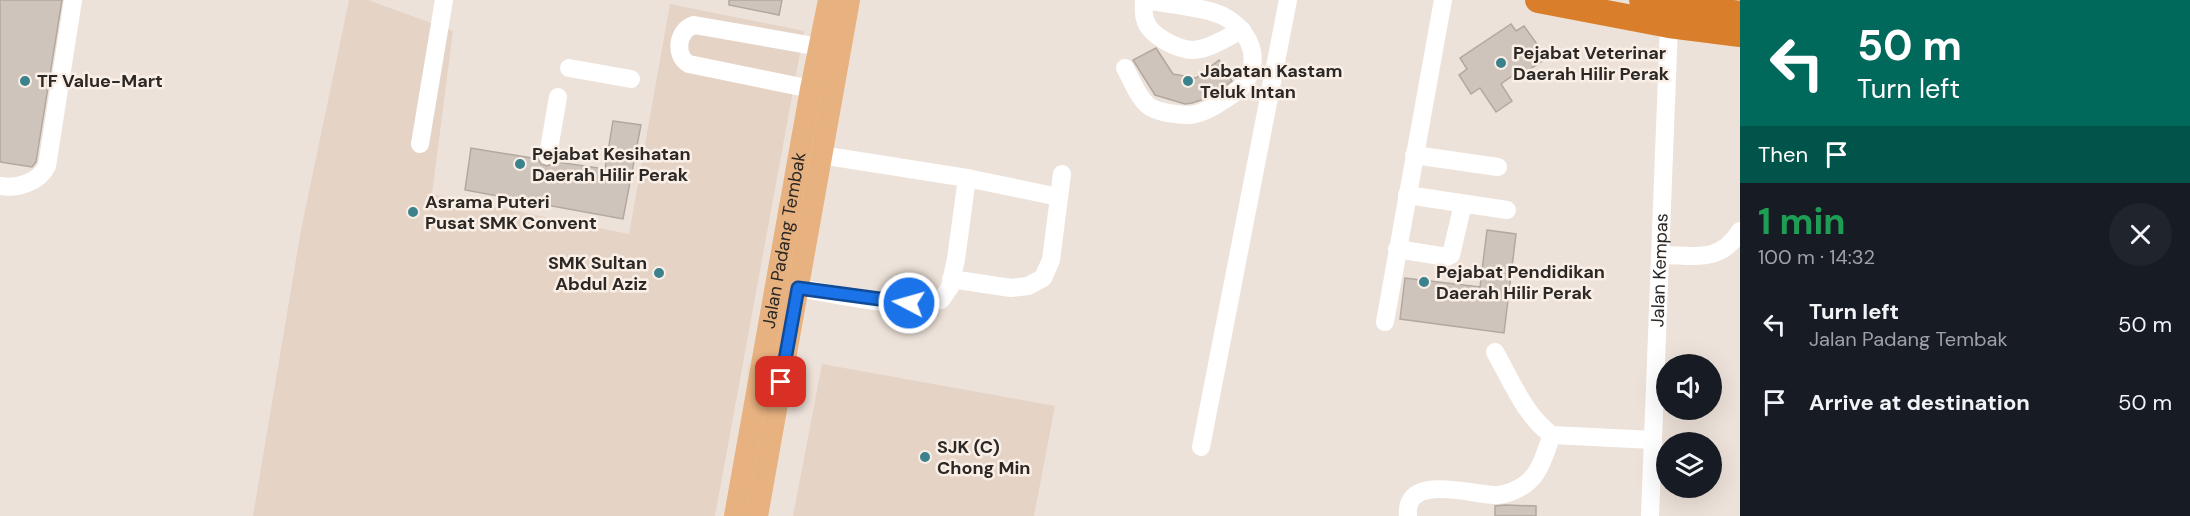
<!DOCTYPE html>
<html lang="en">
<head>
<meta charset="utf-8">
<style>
  :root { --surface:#171b24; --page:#20242c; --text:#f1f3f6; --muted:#9ea1a6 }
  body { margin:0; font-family:"DM Sans",sans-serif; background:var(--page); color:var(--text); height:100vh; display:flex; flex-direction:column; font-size:22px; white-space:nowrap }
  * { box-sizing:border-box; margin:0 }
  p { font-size:20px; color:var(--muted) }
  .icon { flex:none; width:33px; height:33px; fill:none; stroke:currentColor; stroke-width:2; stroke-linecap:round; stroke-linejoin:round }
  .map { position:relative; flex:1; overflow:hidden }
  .panel { display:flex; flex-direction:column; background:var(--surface); width:450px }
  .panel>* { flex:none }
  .hud { background:#00695c; color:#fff; overflow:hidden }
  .fabs { position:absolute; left:1656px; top:354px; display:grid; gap:12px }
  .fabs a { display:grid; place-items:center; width:66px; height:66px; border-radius:50%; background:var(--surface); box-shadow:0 6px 24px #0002; font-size:30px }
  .pin { position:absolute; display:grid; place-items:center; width:51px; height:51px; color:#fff; margin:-26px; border-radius:12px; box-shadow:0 3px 9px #0006 }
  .me { position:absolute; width:66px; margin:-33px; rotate:276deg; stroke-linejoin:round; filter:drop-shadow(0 0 4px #0008) }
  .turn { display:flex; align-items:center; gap:21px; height:126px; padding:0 18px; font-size:27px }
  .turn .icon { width:78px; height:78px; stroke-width:2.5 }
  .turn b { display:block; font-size:42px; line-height:51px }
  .then { display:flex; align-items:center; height:57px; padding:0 18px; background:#0003; gap:12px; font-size:22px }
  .round { display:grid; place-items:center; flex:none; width:63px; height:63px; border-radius:32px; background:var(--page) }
  .head { display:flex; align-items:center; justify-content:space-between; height:102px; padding:0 18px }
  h1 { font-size:36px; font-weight:700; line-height:45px; color:#1e9e55 }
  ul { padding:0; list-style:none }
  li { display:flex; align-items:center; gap:18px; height:78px; padding:0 18px }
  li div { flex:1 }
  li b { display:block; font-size:22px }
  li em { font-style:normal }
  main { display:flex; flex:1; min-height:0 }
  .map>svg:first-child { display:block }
  .built { fill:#e5d3c6 }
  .building { fill:#cfc4bc; stroke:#b3a8a0; stroke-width:1.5 }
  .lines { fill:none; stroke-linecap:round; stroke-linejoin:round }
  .minor { stroke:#fff; stroke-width:18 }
  .major { stroke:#e8b280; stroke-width:22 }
  .highway { stroke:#d97f2b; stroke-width:26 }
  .route-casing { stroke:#114b97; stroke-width:15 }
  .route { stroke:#1a73e8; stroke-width:10 }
  .poi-dot { fill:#3b828c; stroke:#faefe6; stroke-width:2 }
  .labels { text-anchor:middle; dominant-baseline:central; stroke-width:5; stroke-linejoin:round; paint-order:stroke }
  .poi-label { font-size:18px; font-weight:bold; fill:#2c2825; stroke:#faefe6; text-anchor:start }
  .street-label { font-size:18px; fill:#2c2825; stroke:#faefe6 }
</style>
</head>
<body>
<main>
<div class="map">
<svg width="1740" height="516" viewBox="0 0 1740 516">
  <rect width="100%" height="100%" fill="#ede2d9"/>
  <g class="built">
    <polygon points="349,0 368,0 453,31 432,194 629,234 670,4 804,31 715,516 253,516 301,230"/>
    <polygon points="822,364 1055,406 1034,516 793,516"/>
  </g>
  <g class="building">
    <polygon points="0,0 62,0 36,162 32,167 0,162"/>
    <polygon points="729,0 782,0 779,15 729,5"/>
    <polygon points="1511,24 1516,31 1524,26 1547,58 1524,73 1522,69 1501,84 1512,101 1496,112 1480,88 1471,94 1459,75 1467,69 1460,58"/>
    <polygon points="1156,48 1173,74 1196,78 1219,60 1232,81 1207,98 1192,103 1185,104 1155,95 1133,60"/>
    <polygon points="613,121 641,125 623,219 465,190 471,148 538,159 541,164 547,166 557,162 605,169"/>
    <polygon points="1487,230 1516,234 1504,333 1400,319 1405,278 1480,287"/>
    <polygon points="1505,505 1536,506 1536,516 1495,516 1495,506"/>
  </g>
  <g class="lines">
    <g class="minor">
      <path d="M1144,0C1144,6 1143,13 1145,19C1149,36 1178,50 1194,50C1210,49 1228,37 1242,30"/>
      <polyline points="569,68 631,79"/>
      <path d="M1125,68C1132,80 1140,104 1154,109C1163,113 1180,115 1190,115C1202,114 1214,107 1224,100C1232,95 1243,88 1247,79C1261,54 1247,30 1225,17C1208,7 1165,4 1144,0"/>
      <path d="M811,89L689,64C674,56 677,30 694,25L820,47"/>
      <polyline points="420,144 444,0"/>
      <polyline points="548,155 558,97"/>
      <polyline points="821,155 967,178 1059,197"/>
      <polyline points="1414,155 1498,167"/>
      <path d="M0,186C18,189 39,182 47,166L73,0"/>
      <polyline points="1407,195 1507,210"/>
      <polyline points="1397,249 1447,257 1451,255 1463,204"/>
      <path d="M1660,255C1693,255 1720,264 1740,231"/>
      <polyline points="951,279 1011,288 1028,286 1043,278 1051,260 1062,174"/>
      <path d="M798,288C841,295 899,310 941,300L950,287L956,259L967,178"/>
      <polyline points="1385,322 1443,0"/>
      <path d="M1495,352C1511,380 1525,416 1552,435L1653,440"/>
      <polyline points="1201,447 1288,0"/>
      <path d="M1408,516C1404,471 1475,496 1498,495C1508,494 1519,489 1527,483C1541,472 1546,450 1552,435"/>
      <path id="s1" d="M1650,516L1669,25"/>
    </g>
    <g class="major">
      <path id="s2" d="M735,516L811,89L829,0"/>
      <polyline points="757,516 849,0"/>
    </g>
    <g class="highway">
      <polyline points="1538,0 1669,25 1740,34"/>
      <polyline points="1642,0 1740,14"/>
    </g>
  </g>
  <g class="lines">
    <defs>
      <polyline id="route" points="781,382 798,288 909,303"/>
    </defs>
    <use href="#route" class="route-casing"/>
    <use href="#route" class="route"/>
  </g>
  <g class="poi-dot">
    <circle cx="1501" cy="63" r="6"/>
    <circle cx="25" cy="81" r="6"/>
    <circle cx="1188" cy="81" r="6"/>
    <circle cx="520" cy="164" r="6"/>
    <circle cx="413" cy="212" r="6"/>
    <circle cx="659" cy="273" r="6"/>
    <circle cx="1424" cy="282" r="6"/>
    <circle cx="925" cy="457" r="6"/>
  </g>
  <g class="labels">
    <g class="poi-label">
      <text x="1513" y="53">Pejabat Veterinar<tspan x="1513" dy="21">Daerah Hilir Perak</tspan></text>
      <text x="1200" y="71">Jabatan Kastam<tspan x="1200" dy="21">Teluk Intan</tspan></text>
      <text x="37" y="81">TF Value-Mart</text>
      <text x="532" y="154">Pejabat Kesihatan<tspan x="532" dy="21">Daerah Hilir Perak</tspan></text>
      <text x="425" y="202">Asrama Puteri<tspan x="425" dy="21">Pusat SMK Convent</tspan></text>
      <text x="647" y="263" text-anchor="end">SMK Sultan<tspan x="647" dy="21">Abdul Aziz</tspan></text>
      <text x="1436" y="272">Pejabat Pendidikan<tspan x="1436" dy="21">Daerah Hilir Perak</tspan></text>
      <text x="937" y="447">SJK (C)<tspan x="937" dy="21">Chong Min</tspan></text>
    </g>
    <g class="street-label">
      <text stroke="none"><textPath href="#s2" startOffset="280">Jalan Padang Tembak</textPath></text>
      <text stroke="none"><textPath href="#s1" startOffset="246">Jalan Kempas</textPath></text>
    </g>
  </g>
</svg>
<div class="fabs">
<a><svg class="icon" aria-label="sound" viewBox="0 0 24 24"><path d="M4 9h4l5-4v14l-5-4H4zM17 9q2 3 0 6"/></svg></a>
<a><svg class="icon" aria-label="layers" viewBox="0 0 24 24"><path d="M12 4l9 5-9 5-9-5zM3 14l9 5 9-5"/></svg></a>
</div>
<div class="pin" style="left:781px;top:382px;background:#d93025"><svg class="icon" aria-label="arrive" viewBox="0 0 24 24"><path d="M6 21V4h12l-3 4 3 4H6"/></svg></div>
<svg class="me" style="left:909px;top:303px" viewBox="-20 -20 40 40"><circle r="17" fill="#1a73e8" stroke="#fff" stroke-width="3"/><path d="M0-11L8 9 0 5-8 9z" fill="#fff"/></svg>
</div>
<section class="panel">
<div class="hud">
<div class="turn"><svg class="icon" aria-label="left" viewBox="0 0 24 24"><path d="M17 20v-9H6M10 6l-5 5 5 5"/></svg><div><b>50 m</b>Turn left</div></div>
<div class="then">Then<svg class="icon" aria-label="arrive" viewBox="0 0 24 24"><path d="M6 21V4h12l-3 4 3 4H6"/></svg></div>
</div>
<div class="head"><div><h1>1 min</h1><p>100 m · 14:32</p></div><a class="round"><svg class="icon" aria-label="close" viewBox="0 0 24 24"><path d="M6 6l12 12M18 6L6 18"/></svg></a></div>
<ul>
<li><svg class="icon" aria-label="left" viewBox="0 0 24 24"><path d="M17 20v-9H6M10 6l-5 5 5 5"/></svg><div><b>Turn left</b><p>Jalan Padang Tembak</p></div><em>50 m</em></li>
<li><svg class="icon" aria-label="arrive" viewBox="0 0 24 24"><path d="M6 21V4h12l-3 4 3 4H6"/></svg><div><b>Arrive at destination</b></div><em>50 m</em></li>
</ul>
</section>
</main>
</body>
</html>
